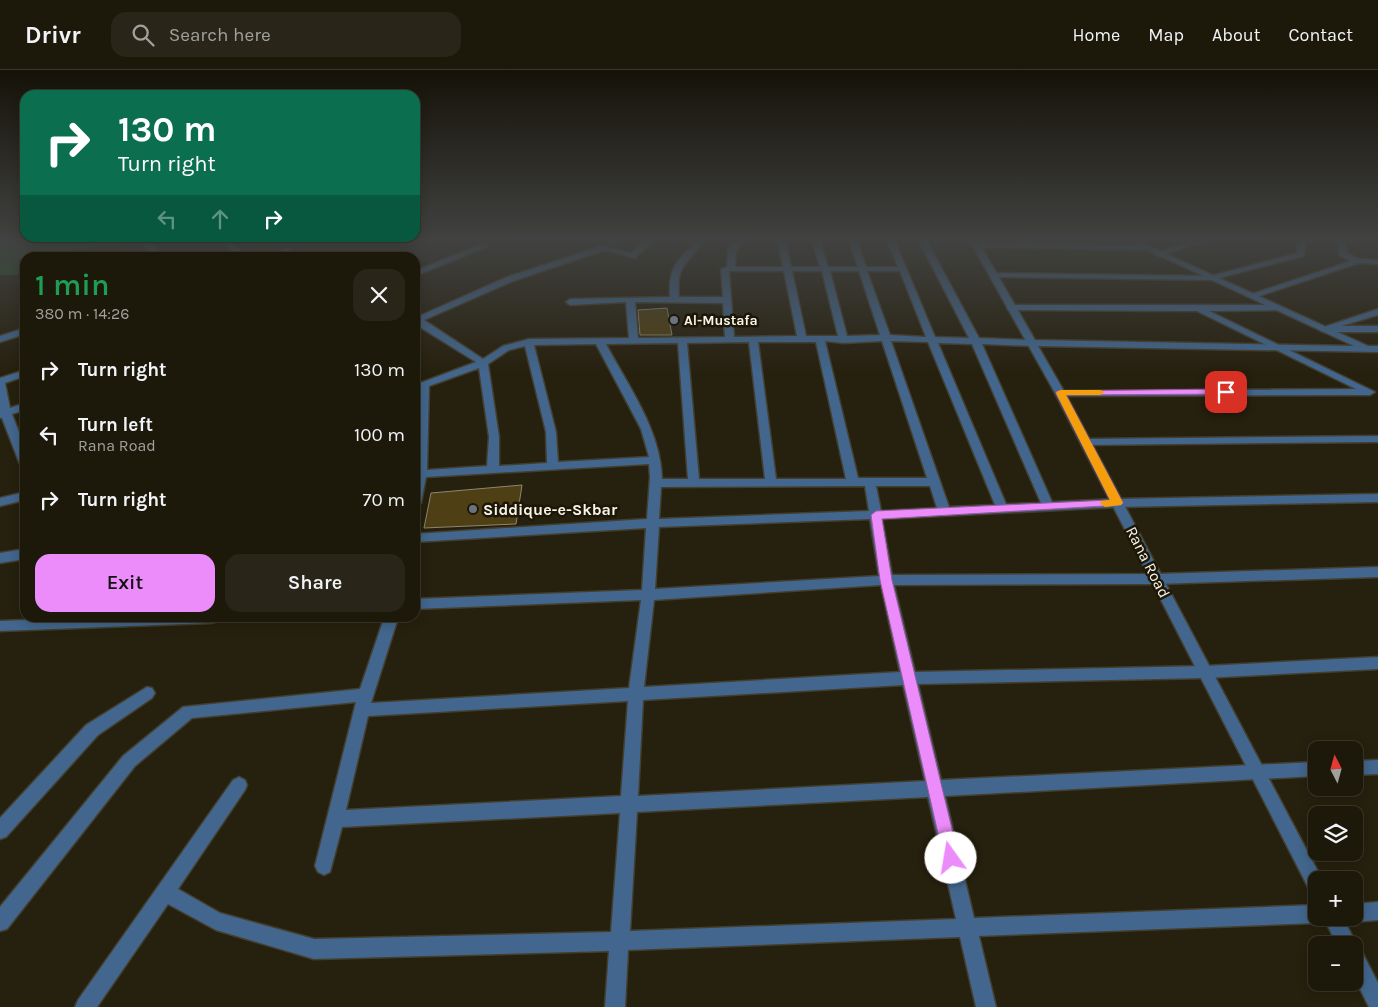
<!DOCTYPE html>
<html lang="en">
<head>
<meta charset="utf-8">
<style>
  :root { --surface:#1c180a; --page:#292518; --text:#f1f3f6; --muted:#a0a09c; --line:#3a372b; --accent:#ec8cfa }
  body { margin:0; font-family:Karla,sans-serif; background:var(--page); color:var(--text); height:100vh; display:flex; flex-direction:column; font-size:19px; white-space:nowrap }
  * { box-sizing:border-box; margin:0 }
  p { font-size:16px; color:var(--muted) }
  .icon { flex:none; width:28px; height:28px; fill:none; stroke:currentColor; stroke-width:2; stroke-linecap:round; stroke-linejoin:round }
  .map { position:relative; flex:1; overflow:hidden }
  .sheet { position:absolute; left:20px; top:182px; width:400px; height:370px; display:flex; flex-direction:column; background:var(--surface); border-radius:15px; box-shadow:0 2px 12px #0003,0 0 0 1px var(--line) }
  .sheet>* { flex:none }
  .hud { position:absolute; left:20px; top:20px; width:400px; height:152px; border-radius:15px; box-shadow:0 2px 12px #0003,0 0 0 1px var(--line); background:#0b6e4f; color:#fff; overflow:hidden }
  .needle { width:32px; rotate:354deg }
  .buttons { position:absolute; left:1308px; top:671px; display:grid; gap:10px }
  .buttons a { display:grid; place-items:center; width:55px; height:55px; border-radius:10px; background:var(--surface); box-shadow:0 2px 12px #0003,0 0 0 1px var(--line); font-size:25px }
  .pin { position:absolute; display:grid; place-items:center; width:42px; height:42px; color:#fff; margin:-21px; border-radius:10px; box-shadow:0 2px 8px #0006 }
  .me { position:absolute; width:55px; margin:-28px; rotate:347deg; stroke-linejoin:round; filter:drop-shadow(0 0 4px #0008) }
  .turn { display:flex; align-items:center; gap:18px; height:105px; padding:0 15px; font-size:22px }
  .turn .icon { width:65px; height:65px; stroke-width:2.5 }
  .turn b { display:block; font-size:35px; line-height:42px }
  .lanes { display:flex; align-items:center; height:48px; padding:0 15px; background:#0003; justify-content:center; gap:25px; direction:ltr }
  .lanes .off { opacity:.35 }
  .round { display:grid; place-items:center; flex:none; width:52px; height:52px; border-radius:15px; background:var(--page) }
  .head { display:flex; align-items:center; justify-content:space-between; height:85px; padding:0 15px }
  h1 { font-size:30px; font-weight:600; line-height:38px; color:#1e9e55 }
  .action { display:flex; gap:10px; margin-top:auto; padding:10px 15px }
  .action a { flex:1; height:58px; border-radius:15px; background:var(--accent); color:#111; font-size:20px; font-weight:600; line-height:58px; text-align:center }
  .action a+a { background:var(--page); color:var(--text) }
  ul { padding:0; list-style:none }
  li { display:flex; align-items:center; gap:15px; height:65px; padding:0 15px }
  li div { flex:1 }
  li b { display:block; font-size:19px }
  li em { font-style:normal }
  header { display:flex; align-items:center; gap:30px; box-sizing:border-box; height:70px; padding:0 25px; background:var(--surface); border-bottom:1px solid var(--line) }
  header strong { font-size:24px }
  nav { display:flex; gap:28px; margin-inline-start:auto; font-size:18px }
  .search { width:350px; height:45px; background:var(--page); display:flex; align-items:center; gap:12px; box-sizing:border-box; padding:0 18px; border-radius:15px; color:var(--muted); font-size:19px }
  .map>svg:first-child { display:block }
  .green { fill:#2b5026 }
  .building { fill:#4e4014; stroke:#8d8671 }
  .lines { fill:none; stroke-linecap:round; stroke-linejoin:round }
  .minor-casing { stroke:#433e2d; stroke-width:3 }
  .tertiary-casing { stroke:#433e2d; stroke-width:3 }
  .minor { fill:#42668d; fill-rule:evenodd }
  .tertiary { fill:#42668d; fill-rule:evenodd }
  .route { fill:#ec8cfa; stroke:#995ba2 }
  .slow { fill:#f59e0b }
  .worship-dot { fill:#6b7280; stroke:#1c1706; stroke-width:2 }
  .labels { text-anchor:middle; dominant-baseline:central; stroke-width:5; stroke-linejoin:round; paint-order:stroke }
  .far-poi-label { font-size:14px; font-weight:bold; fill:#f8f4e9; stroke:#1c1706; text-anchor:start }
  .poi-label { font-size:16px; font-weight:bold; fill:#f8f4e9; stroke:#1c1706; text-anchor:start }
  .street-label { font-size:16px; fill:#f8f4e9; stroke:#1c1706 }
</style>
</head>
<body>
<header>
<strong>Drivr</strong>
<div class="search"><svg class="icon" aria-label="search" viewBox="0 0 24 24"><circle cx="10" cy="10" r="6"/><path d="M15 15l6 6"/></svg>Search here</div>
<nav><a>Home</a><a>Map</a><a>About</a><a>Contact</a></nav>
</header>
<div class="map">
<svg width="1378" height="937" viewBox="0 0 1378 937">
  <rect width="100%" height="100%" fill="#26200e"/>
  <polygon class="green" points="0,171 136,171 25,188 19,190 20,205 0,205"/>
  <g class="building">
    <polygon points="667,238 672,265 640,265 638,240"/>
    <polygon points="522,415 516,454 424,458 431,423"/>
  </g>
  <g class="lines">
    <defs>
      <g id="minor">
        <polygon points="144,171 150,171 166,188 157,188 144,175"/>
        <polygon points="222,171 230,171 247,188 238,188"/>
        <path d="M646,171H654L635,188L605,180L513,211L424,250L483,289L503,276L529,269L629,268L626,232L570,235L566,232L570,229L670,227C668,197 677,191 697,171H705C686,194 676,195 679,227H723L721,199L727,197L728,180L736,171H744L736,181L735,197H783L778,171H786L791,197H820L812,171H820L828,197H858L849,171H857L866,197H898L887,171H895L935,267L969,268L919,171H927L979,268L1032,270L1037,273L1032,276L982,274L1052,432L1117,429L1378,424V432L1117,437L882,449L892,505L1157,504L1378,497V507L1157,514L894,515L915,602L1205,596L1378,587V599L1205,608L918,614L941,710L1316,692V706L945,726L974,848L1316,835V848H1324L1323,851L1316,853L979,866L996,937H976L960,867L628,880L625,937H605L609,881L314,889L216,860L168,834L97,937H75L78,930L233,710L239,707L245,710L247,715L245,720L178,819L220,843L314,869L611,862L620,743L342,757L330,802L324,805L318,802L315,796L356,632L192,648L135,696L7,859L0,861V837L123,686L183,637L360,619L384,548H398L371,633L629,618L641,530L415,539V529L642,520L646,458L415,472V464L647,449L650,407L649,394L426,407L421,433L415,437L419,320L415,321V315L476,292L415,254V248L507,207L602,176L631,183ZM729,201H784L797,266L734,267ZM792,201H822L838,266H806ZM830,201H859L880,265L847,266ZM867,201H900L926,267L890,265ZM635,232L723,233L725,267L638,268ZM825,271L844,273L882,271L927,408H858ZM891,271L928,272L995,435L949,437ZM749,272L765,409H699L687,273ZM758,272H816L846,409H776ZM678,273L688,409H662C661,360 628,316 606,274ZM938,273L972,274L1041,433L1006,434ZM596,274L641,359L649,387L558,392L556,362L534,275ZM525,276L546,362L547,393L499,396V367L488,294L509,280ZM479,298L489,367L487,396L427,400L429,316ZM865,416L869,441L659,449L661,417ZM876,416H930L937,438L881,441ZM870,449L879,506L655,519L659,457ZM881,515L900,602L644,617L654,530ZM903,615L925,711L638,726L643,630ZM628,631L621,726L346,740L368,646ZM928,727L956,849L630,861L637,742Z"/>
        <polygon points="1193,171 1206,171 1158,186 1154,184"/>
        <polygon points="1298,171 1306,171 1304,186 1211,210 993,207 989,205 993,203 1211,206 1297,183"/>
        <polygon points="1337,171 1345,171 1347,183 1359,189 1378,190 1378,194 1359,193 1253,228 1246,226 1351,191 1340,186"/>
        <polygon points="973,173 1144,176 1148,178 1144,180 976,177 972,175"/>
        <polygon points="482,174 489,176 415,206 415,201"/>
        <polygon points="286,179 289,179 289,183 274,188 261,188"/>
        <polygon points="20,212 25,212 25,225 21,222"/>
        <polygon points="1011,235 1278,235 1282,238 1281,240 1209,241 1375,322 1370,325 1060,326 1056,325 1056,321 1356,319 1197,241 1008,240 1007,238"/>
        <polygon points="1378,239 1378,245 1341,256 1378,256 1378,262 1335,262 1331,259 1323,262 1318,259"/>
        <polygon points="25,258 25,264 0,272 0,266"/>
        <polygon points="25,300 25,306 5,313 10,338 25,333 25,340 12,344 25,378 25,396 19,392 2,348 0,348 0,308"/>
        <polygon points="1378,366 1378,372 1086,375 1081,372 1086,369"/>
        <polygon points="25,422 25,430 0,436 0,428"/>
        <polygon points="25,479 25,489 0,493 0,483"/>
        <polygon points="80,548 217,548 215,552 210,553 0,561 0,551"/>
        <polygon points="147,617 152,618 155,623 152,628 98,665 6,767 0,769 0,748 86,655"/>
        <polygon points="1378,690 1378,704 1354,705 1354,691"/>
        <polygon points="1378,832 1378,850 1354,852 1347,850 1347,848 1354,848 1354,834"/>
      </g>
      <g id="tertiary">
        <polygon points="970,171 978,171 1035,270 1354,276 1128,171 1138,171 1368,276 1378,276 1378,282 1038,276 1065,323 1322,809 1323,810 1316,810 1316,824 1310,821 1055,323"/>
        <polygon points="1324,848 1343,848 1357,875 1355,878 1361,880 1378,913 1378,937 1369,937 1354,907 1354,875 1337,875"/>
      </g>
    </defs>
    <use href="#minor" class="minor-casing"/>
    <use href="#tertiary" class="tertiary-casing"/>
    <use href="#minor" class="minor"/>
    <use href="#tertiary" class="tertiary"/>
  </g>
  <linearGradient id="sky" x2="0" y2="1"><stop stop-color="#151208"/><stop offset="0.56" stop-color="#414241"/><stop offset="1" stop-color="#414241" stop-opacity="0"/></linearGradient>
  <rect width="1378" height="303" fill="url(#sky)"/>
  <polygon class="route" points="1226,319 1229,320 1229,324 1066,325 1123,433 1121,435 882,449 892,510 959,788 957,794 951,796 945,794 880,510 871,445 876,441 1110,430 1056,323 1057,321"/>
  <polygon class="slow" points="1060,320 1100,320 1105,322 1100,325 1066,325 1123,433 1121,435 1105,437 1100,433 1101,431 1110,430 1056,323"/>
  <g class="worship-dot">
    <circle cx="674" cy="250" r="5"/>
    <circle cx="473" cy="439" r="5"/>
  </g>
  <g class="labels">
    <g class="far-poi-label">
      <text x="684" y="250">Al-Mustafa</text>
    </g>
    <g class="poi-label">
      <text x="483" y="439">Siddique-e-Skbar</text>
    </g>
    <g class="street-label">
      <text transform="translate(1148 492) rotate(63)">Rana Road</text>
    </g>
  </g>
</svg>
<div class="buttons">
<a><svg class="needle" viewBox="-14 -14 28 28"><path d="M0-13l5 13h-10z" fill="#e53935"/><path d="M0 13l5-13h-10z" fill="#a0a09c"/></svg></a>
<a><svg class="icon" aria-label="layers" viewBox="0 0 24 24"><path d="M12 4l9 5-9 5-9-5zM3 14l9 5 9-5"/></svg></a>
<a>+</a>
<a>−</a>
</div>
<div class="pin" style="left:1226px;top:322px;background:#d93025"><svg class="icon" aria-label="arrive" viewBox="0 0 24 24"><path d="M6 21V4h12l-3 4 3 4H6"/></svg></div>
<svg class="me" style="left:951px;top:788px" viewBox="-20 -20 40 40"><circle r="19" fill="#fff"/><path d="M0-13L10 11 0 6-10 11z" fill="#ec8cfa"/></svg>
<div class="hud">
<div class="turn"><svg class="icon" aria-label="right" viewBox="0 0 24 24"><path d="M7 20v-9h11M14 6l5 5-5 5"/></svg><div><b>130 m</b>Turn right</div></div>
<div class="lanes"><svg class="icon off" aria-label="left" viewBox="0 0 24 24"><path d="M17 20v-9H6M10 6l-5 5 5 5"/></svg><svg class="icon off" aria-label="ahead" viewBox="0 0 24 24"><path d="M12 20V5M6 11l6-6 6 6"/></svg><svg class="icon" aria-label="right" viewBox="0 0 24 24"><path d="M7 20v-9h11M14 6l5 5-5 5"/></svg></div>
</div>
<section class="sheet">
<div class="head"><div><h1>1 min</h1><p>380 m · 14:26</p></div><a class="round"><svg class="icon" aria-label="close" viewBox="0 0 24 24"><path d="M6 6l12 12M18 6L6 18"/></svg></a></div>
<ul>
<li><svg class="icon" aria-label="right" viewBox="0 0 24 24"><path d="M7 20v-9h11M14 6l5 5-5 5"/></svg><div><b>Turn right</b></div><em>130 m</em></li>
<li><svg class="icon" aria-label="left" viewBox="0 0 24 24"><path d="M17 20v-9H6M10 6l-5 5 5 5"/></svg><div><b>Turn left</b><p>Rana Road</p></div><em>100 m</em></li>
<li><svg class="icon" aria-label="right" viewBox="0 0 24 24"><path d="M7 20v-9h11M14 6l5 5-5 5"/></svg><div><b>Turn right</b></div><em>70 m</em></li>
</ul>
<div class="action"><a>Exit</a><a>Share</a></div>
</section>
</div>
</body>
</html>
